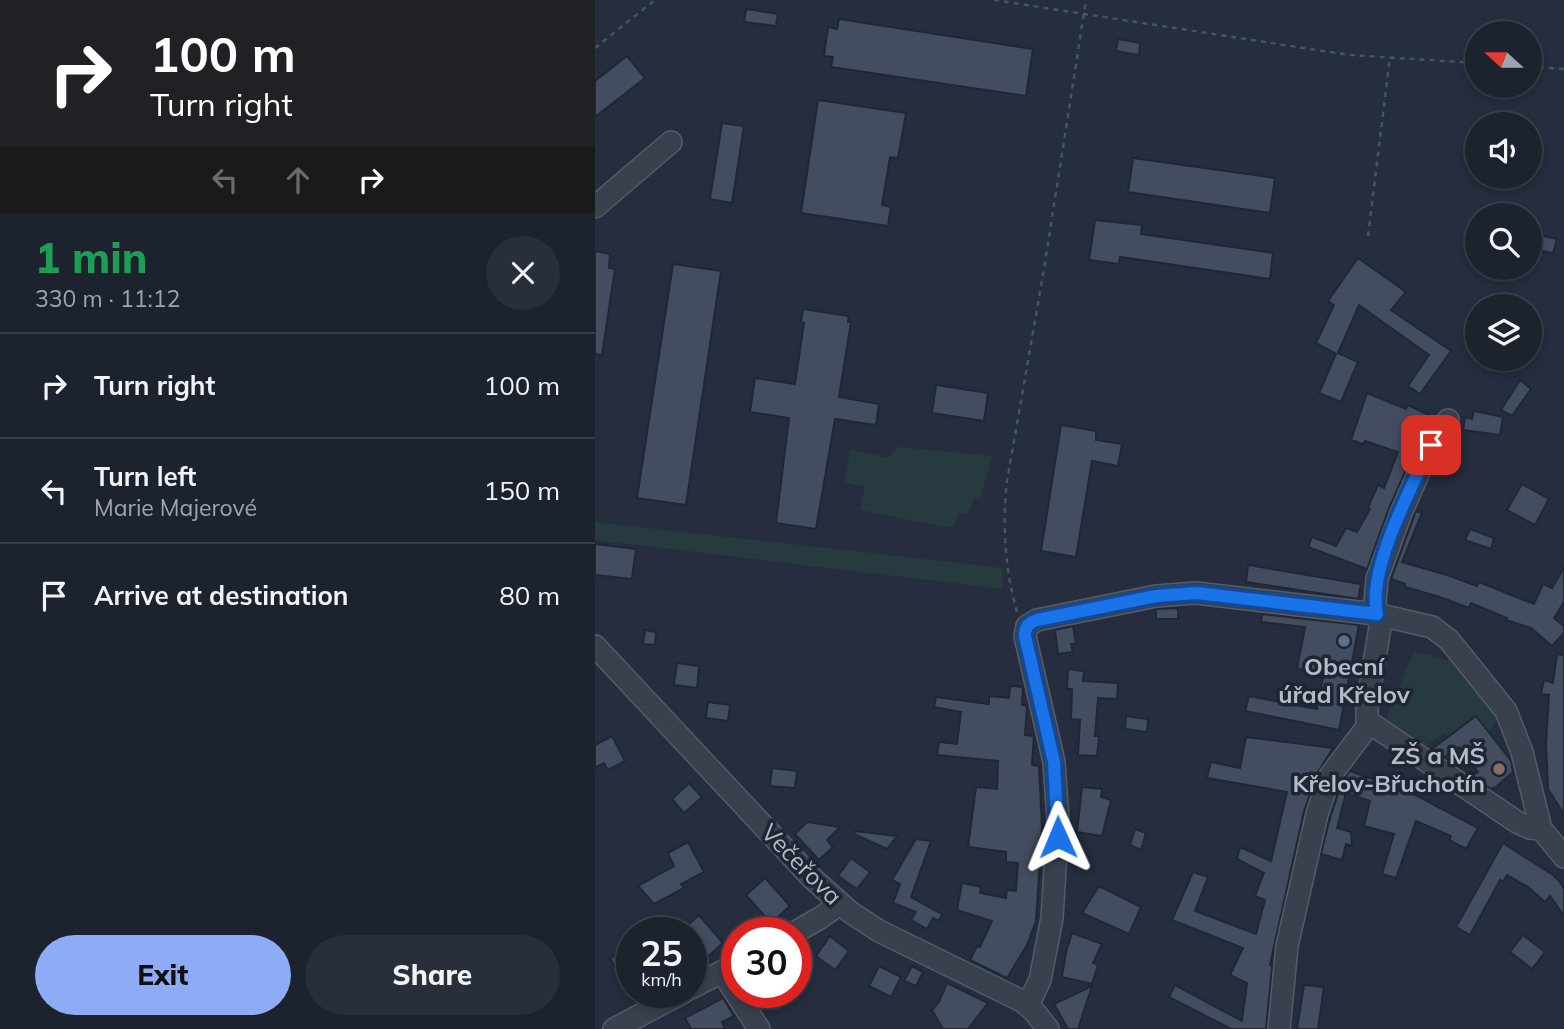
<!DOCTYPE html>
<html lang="en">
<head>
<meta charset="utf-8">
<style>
  :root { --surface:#1c222e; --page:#292f3a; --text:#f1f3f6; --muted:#a0a4aa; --line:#3a3f4a; --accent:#8eabf6 }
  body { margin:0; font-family:Mulish,sans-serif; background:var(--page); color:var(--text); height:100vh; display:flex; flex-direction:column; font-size:26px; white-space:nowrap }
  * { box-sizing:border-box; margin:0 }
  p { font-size:23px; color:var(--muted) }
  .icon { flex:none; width:38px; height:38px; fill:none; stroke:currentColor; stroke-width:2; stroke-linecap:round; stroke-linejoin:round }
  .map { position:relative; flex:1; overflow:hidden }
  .panel { display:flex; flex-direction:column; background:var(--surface); width:595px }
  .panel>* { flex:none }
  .banner { background:#202124; color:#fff; overflow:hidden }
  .needle { width:46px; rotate:291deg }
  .controls { position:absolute; left:870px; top:21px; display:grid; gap:14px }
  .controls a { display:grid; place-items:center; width:77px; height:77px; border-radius:50%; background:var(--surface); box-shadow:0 4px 10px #0003,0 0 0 2px var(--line); font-size:35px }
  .speed { position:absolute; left:21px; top:917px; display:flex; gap:14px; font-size:35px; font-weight:700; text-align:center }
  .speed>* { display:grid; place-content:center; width:91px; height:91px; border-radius:50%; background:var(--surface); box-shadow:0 4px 10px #0003,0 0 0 2px var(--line); line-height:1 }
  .speed small { font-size:18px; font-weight:400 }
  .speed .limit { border:10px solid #d22; background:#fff; color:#111 }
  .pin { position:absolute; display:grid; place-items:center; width:60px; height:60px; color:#fff; margin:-30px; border-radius:14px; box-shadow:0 4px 10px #0006 }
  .me { position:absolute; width:77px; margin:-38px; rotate:359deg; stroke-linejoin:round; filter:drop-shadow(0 0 5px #0008) }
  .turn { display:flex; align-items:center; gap:24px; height:147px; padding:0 35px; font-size:32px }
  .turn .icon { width:91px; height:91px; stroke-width:2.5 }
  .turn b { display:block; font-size:49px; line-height:60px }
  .lanes { display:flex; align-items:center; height:66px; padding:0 35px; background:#0003; justify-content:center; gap:35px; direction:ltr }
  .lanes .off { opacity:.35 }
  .round { display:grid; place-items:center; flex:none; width:74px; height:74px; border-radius:37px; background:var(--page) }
  .summary { display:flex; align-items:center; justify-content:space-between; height:119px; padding:0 35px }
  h1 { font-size:42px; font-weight:800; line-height:52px; color:#1e9e55 }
  .action { display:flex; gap:14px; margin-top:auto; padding:14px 35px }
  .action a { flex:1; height:80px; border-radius:42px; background:var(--accent); color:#111; font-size:28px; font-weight:800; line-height:80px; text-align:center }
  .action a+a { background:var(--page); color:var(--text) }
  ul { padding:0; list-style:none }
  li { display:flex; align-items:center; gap:21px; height:105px; padding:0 35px; border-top:2px solid var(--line) }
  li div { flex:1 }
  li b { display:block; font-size:26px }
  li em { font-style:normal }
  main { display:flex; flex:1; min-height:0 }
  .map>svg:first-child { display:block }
  .green { fill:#273a3f }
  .building { fill:#444d60; stroke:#202735; stroke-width:2 }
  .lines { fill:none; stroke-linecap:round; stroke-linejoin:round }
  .minor-casing { stroke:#545b69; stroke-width:24 }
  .path { stroke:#45575c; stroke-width:2.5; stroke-dasharray:5 5; stroke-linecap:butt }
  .minor { stroke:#39404e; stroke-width:21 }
  .route-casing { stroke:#114b97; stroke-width:18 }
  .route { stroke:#1a73e8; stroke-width:12 }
  .service-dot { fill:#5c6f8a; stroke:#1e2533; stroke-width:2.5 }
  .education-dot { fill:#8d6e63; stroke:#1e2533; stroke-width:2.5 }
  .labels { text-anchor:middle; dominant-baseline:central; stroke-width:7; stroke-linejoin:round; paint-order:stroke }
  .poi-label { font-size:24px; font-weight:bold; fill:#b5bbc9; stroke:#1e2533 }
  .street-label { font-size:24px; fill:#b5bbc9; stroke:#1e2533 }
</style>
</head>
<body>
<main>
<section class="panel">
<div class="banner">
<div class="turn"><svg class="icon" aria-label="right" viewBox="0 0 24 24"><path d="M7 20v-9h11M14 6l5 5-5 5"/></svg><div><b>100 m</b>Turn right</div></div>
<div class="lanes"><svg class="icon off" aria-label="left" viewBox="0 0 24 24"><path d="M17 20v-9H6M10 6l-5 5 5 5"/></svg><svg class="icon off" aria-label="ahead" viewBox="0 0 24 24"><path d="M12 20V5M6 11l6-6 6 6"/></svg><svg class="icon" aria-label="right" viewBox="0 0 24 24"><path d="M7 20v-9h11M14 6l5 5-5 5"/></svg></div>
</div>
<div class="summary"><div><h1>1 min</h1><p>330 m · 11:12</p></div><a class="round"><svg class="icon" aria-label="close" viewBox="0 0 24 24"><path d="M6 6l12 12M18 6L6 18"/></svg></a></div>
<ul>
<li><svg class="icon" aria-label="right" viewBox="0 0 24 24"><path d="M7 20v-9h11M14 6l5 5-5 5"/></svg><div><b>Turn right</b></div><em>100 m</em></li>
<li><svg class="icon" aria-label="left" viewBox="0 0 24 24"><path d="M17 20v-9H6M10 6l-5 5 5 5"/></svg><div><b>Turn left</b><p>Marie Majerové</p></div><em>150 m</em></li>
<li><svg class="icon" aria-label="arrive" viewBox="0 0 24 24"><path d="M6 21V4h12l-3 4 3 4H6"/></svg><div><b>Arrive at destination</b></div><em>80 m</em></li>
</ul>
<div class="action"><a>Exit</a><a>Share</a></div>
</section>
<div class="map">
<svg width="969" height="1029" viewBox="0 0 969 1029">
  <rect width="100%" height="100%" fill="#252d3e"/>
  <g class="green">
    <polygon points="302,447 398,456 385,498 379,497 373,514 363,513 359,526 354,528 265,510 270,487 250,482 255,449 293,458"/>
    <polygon points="0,522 408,568 407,589 0,540"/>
    <polygon points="819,651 855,661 902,718 894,732 881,716 852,737 849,733 828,748 790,721"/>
  </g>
  <g class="building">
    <polygon points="151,9 183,14 181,26 149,22"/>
    <polygon points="244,19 438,49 431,96 236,67 238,57 229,56 233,27 242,29"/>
    <polygon points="523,39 545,43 544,55 521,51"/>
    <polygon points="32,56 50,78 0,117 0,81"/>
    <polygon points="223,100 311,113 303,158 295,157 287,205 296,207 293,226 206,213"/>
    <polygon points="127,123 149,126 137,203 115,199"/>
    <polygon points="538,158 680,178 675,213 533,192"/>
    <polygon points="500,220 547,225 546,234 678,253 675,279 525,257 524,264 494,260"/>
    <polygon points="938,234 962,239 958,253 934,248"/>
    <polygon points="0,251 15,254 14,268 20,269 7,355 0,354"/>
    <polygon points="763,258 811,292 796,310 856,351 825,394 813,386 834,355 764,305 743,353 763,362 746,402 724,393 741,354 721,343 739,305 733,301"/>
    <polygon points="78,264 126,271 91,505 42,498"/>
    <polygon points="208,309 254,316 253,322 256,322 244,397 284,404 281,425 240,419 221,529 181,523 194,418 155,412 160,378 200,384 209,323 206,322"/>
    <polygon points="925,380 936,389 917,416 906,410"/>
    <polygon points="341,385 393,393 389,421 337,413"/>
    <polygon points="772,393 811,409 813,405 838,417 824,440 794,508 772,569 713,547 717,537 741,546 751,528 762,532 775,509 773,507 783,485 789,488 803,452 770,441 768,444 756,440"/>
    <polygon points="879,411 908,417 905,435 868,430 870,417 877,419"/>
    <polygon points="466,425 501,431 501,440 527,444 523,466 497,461 481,557 446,551"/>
    <polygon points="927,484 954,499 940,525 912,510"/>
    <polygon points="821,511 827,513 807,562 852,575 882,586 884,582 939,604 948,584 957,588 969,568 969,602 959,618 969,626 969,633 957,646 936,628 911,620 912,618 876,603 874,608 845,597 810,587 810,584 796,579"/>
    <polygon points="875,529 899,538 896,549 870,540"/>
    <polygon points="0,544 41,549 37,579 0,575"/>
    <polygon points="653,565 766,584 763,599 651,582"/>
    <polygon points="583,608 583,619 561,619 561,609"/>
    <polygon points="667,614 764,625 744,730 650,711 654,696 722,709 728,678 718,675 719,673 702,668 710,627 666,622"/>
    <polygon points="478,626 481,644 476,644 478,652 463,654 460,630"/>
    <polygon points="50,630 61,632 60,645 48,644"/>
    <polygon points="962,654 969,655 969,814 953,789 951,743 954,695 946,694 949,680 958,683"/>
    <polygon points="82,663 104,666 102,688 79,685"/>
    <polygon points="473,669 489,671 488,681 523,683 522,699 503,698 500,736 504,736 502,756 483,755 485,720 476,719 477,689 472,689"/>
    <polygon points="415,686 428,687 427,705 432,706 430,735 439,736 437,765 444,766 447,828 441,921 432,945 412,978 375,960 382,946 385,947 397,921 362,910 367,883 386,887 385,893 411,898 412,890 421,891 423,863 411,862 411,852 373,847 381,787 402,789 403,761 342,755 344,742 362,744 366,712 339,707 341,697 394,704 394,696 414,698"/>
    <polygon points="113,702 135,705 133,721 111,718"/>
    <polygon points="531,716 553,719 552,732 530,729"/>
    <polygon points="881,716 916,761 918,772 901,787 896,789 877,776 883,772 864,747 849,757 837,749"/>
    <polygon points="17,736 30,761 13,770 9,763 0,768 0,745"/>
    <polygon points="651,737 738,748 723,772 709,811 675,965 677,966 671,1029 636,1029 574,997 580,985 647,1021 652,983 635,975 648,948 577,920 598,872 613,877 600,911 661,934 670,900 660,896 669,873 642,859 645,847 676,861 692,792 612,778 616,762 645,768"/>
    <polygon points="177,768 202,771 200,788 175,786"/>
    <polygon points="755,771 815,792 883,828 871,849 854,840 856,836 821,821 801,878 787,874 799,834 769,826 775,801 751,793 742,828 756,832 757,846 751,844 747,860 726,854 735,818 747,782"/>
    <polygon points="94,783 107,797 89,813 77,799"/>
    <polygon points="487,787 507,789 506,797 516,800 507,836 482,832"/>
    <polygon points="212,822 245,827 232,840 238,847 224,860 200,834"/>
    <polygon points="540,829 551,833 546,850 535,845"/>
    <polygon points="260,831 302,836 292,849 259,834"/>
    <polygon points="321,839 336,841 316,897 347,914 344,921 338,918 332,929 316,920 321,912 298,903 305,884 297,880"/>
    <polygon points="93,842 109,872 86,884 89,888 59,904 43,886 79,866 73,853"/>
    <polygon points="908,843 958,875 965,882 969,889 969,916 955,896 950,902 933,887 912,875 908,882 905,880 875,935 861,927"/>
    <polygon points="256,858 275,872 262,889 243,876"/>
    <polygon points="170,878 195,906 176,923 151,895"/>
    <polygon points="504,886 546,907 534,934 487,913"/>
    <polygon points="104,915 128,943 109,960 96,945 96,933 84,933"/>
    <polygon points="477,933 507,944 498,963 503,965 497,984 467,977 471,952"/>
    <polygon points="928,935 950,952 937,969 915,952"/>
    <polygon points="235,936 254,951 240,970 221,956"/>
    <polygon points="37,946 37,967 26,972 24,968 21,969 15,958"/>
    <polygon points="284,966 306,977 296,997 274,986"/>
    <polygon points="317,966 328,972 321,986 309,981"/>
    <polygon points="352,983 393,1003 373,1029 348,1029 337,1010 344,1002"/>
    <polygon points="709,985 729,987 723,1029 702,1029"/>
    <polygon points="497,986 483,1029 473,1029 459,1004"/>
    <polygon points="159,992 192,992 169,1007"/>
    <polygon points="128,998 139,1016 127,1022 130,1029 96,1029 90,1018"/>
  </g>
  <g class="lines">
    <defs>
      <g id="minor">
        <polyline points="0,207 76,142"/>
        <polyline points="0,646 217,878 255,912 284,931 427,1001 438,1010 453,1029"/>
        <polyline points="775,723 772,719 772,706 785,627 780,603 782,579 806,513 836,445 853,420"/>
        <polyline points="775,723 922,822 935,828 946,829"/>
        <polyline points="199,933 225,918 245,904"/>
        <polyline points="127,972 164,1029"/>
        <polyline points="96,988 142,964"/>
        <polyline points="433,1005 445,980 457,918 463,819 459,762 430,636 432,626 442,620 561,596 601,593 781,614 837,627 854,640 911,711 927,752 946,829 969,857"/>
        <polyline points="19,1029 89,992"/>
        <polyline points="684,1029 692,946 722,814 735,776 775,723"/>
      </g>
    </defs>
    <use href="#minor" class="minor-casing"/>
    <g class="path">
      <polyline points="399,0 754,55 882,63"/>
      <polyline points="0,48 60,0"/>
      <polyline points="934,66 969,69"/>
      <polyline points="773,236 795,57"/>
      <path d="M422,612C410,570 407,524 412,481L449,269L491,0"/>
    </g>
    <use href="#minor" class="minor"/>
  </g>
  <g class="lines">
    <defs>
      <path id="route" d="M463,837L459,762L430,636C430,626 434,623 442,620L561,596L601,593L782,614C772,569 817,487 836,445"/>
    </defs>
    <use href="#route" class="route-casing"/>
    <use href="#route" class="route"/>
  </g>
  <circle class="service-dot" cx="749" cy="641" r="7"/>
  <circle class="education-dot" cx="904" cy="769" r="7"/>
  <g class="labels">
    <g class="poi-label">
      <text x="749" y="666">Obecní<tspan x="749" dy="28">úřad Křelov</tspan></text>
      <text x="890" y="755" text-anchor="end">ZŠ a MŠ<tspan x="890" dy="28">Křelov-Břuchotín</tspan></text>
    </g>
    <g class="street-label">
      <text transform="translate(207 864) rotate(45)">Večeřova</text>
    </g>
  </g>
</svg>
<div class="controls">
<a><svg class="needle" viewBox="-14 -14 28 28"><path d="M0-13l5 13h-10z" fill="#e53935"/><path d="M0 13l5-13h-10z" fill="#a0a4aa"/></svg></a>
<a><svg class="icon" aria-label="sound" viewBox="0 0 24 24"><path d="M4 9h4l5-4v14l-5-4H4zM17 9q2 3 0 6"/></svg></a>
<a><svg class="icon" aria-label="search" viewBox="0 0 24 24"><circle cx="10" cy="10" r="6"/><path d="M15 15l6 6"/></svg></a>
<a><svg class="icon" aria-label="layers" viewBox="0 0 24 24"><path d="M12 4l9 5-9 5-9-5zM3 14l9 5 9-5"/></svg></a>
</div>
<div class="speed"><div>25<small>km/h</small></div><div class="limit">30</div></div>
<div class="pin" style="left:836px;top:445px;background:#d93025"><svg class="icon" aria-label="arrive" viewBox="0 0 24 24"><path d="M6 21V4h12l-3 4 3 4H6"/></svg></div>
<svg class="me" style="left:463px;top:837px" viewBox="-20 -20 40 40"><path d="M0-17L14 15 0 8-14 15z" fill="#1a73e8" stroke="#fff" stroke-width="4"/></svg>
</div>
</main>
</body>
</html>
